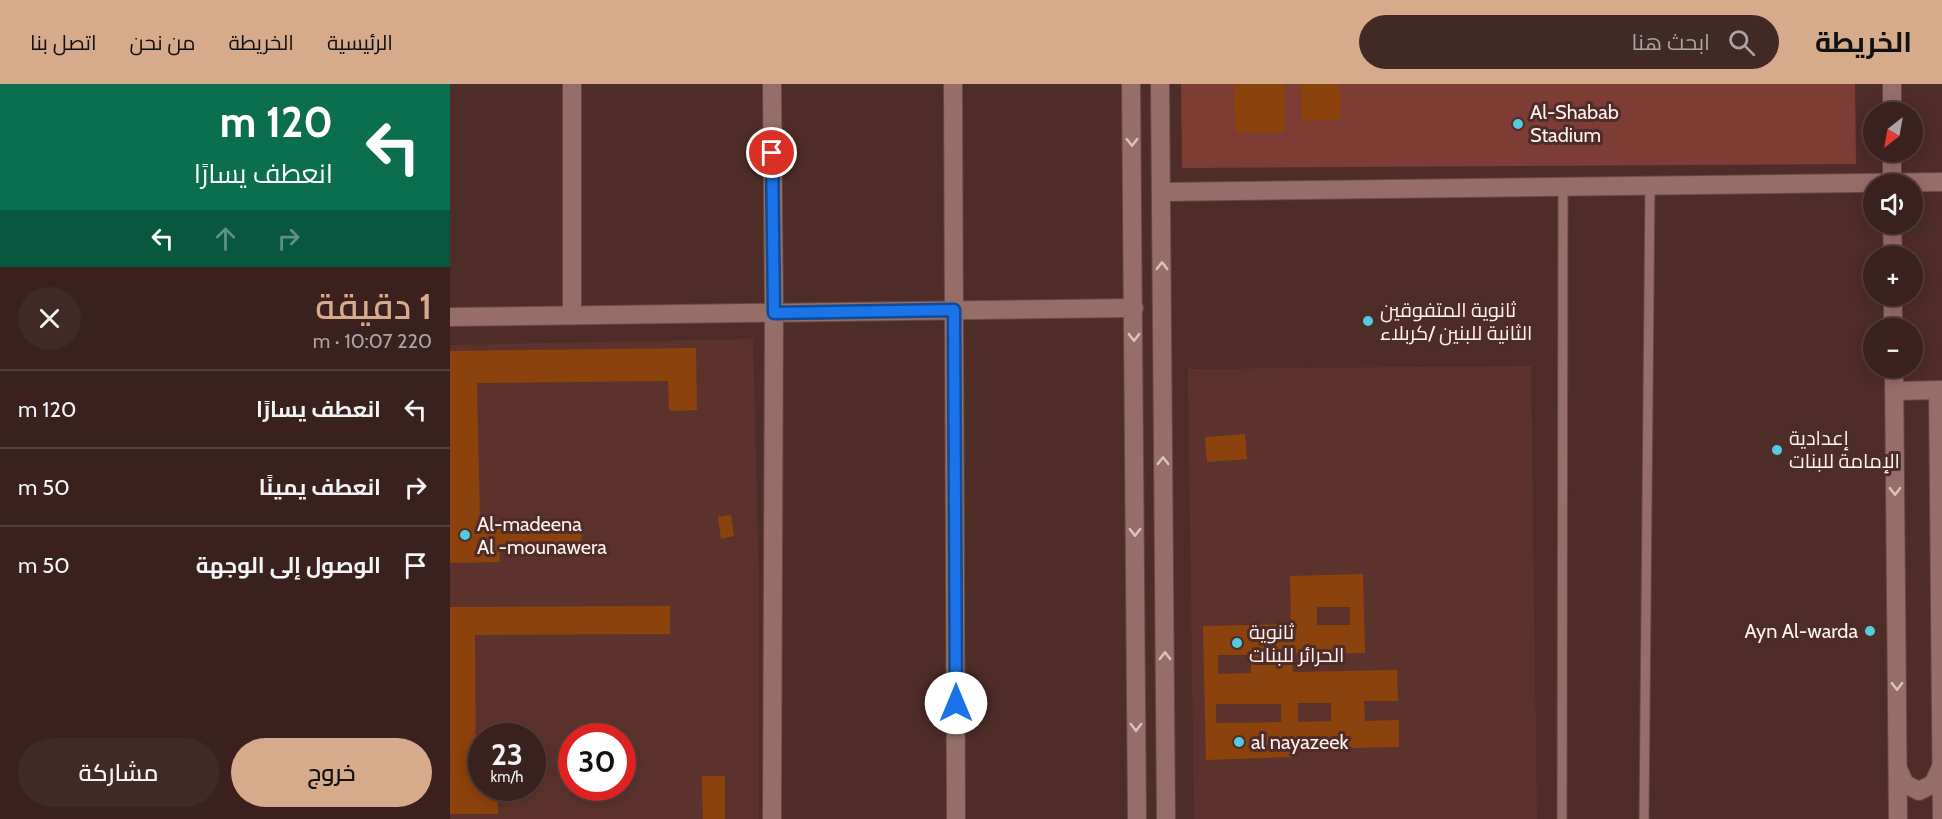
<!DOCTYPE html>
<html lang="ar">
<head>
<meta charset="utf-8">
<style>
  :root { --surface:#3a211d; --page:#412926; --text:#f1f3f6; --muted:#aba3a4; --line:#543e3b; --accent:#d6ab8b }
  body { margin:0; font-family:Cabin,Cairo,sans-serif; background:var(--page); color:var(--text); direction:rtl; height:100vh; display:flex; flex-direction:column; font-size:22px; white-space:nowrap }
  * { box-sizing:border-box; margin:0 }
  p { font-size:20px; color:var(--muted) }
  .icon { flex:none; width:33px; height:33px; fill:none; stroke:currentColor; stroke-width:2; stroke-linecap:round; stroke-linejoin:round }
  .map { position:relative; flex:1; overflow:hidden; direction:ltr }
  .side { display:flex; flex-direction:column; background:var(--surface); width:450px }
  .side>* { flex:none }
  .top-card { background:#0b6e4f; color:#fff; overflow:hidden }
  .needle { width:39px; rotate:211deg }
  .tools { position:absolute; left:1413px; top:18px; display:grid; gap:12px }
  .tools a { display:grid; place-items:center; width:60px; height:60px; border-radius:50%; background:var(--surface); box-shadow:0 3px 15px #0003,0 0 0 2px var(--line); font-size:30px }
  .speed { position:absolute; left:18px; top:639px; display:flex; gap:12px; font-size:30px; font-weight:700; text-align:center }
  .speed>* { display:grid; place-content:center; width:78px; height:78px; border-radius:50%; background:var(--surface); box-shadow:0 3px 15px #0003,0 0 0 2px var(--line); line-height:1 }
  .speed small { font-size:15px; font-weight:400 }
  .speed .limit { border:9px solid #d22; background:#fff; color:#111 }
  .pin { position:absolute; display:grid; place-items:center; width:51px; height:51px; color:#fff; margin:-26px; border:3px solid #fff; border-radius:50%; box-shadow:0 2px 6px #0007 }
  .me { position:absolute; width:66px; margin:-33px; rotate:0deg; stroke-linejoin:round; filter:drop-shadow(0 0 4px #0008) }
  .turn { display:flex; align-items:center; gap:21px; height:126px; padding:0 18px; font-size:27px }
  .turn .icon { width:78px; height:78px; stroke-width:2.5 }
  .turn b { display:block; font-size:42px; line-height:51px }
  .lanes { display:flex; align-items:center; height:57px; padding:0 18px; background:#0003; justify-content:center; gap:30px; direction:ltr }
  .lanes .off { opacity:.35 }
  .round { display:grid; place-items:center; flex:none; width:63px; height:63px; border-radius:32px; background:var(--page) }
  .head { display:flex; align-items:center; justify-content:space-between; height:102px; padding:0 18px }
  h1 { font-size:36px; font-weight:600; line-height:45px; color:var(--accent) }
  .action { display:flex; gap:12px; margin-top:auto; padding:12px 18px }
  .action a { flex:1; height:69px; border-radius:36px; background:var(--accent); color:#111; font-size:24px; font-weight:600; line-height:69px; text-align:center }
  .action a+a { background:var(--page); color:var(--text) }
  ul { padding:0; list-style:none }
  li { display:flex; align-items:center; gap:18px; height:78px; padding:0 18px; border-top:2px solid var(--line) }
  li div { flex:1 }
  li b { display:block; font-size:22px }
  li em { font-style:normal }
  header { display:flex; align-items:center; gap:36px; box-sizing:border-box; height:84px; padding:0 30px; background:var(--accent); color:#111 }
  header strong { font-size:28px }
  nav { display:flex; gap:33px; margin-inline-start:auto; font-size:21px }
  .search { width:420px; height:54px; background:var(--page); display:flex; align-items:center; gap:15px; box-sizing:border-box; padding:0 21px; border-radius:33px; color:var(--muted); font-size:22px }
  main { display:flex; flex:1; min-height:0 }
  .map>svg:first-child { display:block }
  .built { fill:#5c332c; fill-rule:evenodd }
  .green { fill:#7d3d34 }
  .building { fill:#8c420c; fill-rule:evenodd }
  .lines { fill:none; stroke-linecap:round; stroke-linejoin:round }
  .lane-casing { stroke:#644945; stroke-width:11 }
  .street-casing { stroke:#644945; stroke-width:20 }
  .secondary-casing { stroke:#644945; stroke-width:20 }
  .lane { stroke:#966e68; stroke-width:9 }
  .street { stroke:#966e68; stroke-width:18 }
  .secondary { stroke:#966e68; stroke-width:18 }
  .oneway { stroke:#dac3bf }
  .route-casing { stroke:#114b97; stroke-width:15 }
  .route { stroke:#1a73e8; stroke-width:10 }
  .poi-dot { fill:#54cadd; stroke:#4e2c27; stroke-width:2 }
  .labels { text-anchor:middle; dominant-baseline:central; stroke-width:6; stroke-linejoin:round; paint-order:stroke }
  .poi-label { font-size:20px; fill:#fff1ee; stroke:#4e2c27; text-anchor:start }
</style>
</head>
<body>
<header>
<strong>الخريطة</strong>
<div class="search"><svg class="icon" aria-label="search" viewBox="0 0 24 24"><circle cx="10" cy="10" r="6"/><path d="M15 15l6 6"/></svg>ابحث هنا</div>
<nav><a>الرئيسية</a><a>الخريطة</a><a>من نحن</a><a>اتصل بنا</a></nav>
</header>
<main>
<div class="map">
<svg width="1492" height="735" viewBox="0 0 1492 735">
  <rect width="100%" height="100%" fill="#4e2c27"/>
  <g class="built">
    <path d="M303,255L309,500V735H0V261ZM32,652H82V704H32ZM122,652H172V704H122Z"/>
    <polygon points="1081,282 1087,735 744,735 738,285"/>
  </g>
  <polygon class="green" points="731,0 1405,0 1406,80 732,84"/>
  <g class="building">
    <polygon points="784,0 834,0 835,48 785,49"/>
    <polygon points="851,0 890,0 891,36 852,37"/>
    <polygon points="246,264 247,326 219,327 218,297 27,299 30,438 131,437 132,464 49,465 50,478 0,479 0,267"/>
    <polygon points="795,350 797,375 757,378 755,353"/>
    <polygon points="281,431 284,452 271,455 268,433"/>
    <path d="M913,490L915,569L842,570L843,588L947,586L948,617H914L915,637L949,636V663L844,665L845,673L756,676L753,542L841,540L840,492ZM867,523H900V541H867ZM768,571H801V589L768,590ZM848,619H881V637L848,638ZM766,620H831V638L766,639Z"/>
    <polygon points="220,522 220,550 25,551 26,693 32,693 32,704 48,704 48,730 0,730 0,523"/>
    <polygon points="252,692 275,692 275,735 253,735"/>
  </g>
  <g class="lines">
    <defs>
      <g id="lane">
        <polyline points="1112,735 1113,102"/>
        <polyline points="1194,735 1200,101"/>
      </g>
      <g id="street">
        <polyline points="122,0 122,231"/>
        <polyline points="322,0 324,229 322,735"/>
        <polyline points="503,0 506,735"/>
        <polyline points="1442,28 1442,0"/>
        <polyline points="1442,68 1442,100"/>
        <polyline points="712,108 1492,98"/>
        <polyline points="1442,140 1443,172"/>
        <polyline points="1443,212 1443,244"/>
        <polyline points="0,233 684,224"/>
        <polyline points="1444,284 1448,735"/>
        <polyline points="1488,306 1492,735"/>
        <polyline points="1444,307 1492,306"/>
        <polyline points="1448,685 1455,700 1469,707 1483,700 1491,683"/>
      </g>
      <g id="secondary">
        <polyline points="681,0 687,735"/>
        <polyline points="710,0 716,735"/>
      </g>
    </defs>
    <use href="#lane" class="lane-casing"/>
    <use href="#street" class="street-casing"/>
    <use href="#secondary" class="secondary-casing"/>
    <use href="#lane" class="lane"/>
    <use href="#street" class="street"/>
    <use href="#secondary" class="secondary"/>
  </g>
  <defs><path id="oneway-chevron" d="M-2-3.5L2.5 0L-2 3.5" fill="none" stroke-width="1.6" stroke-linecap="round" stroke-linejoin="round" transform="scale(1.5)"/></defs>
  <g class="oneway">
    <use href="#oneway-chevron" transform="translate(682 58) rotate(89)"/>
    <use href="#oneway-chevron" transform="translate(712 182) rotate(-90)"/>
    <use href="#oneway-chevron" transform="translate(684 253) rotate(90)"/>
    <use href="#oneway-chevron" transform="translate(713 377) rotate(-90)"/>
    <use href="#oneway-chevron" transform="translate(1445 407) rotate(89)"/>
    <use href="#oneway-chevron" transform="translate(685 448) rotate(90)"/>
    <use href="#oneway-chevron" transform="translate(715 572) rotate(-90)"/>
    <use href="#oneway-chevron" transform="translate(1447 602) rotate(89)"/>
    <use href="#oneway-chevron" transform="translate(686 643) rotate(90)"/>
  </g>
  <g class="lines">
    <defs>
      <polyline id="route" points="322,69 324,229 504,226 506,619"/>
    </defs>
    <use href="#route" class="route-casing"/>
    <use href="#route" class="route"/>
  </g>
  <g class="poi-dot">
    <circle cx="1068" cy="40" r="6"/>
    <circle cx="918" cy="237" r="6"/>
    <circle cx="1327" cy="366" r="6"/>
    <circle cx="15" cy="451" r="6"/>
    <circle cx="1420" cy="547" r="6"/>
    <circle cx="787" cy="559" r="6"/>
    <circle cx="789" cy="658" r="6"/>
  </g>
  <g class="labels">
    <g class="poi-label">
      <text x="1080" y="28">Al-Shabab<tspan x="1080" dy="23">Stadium</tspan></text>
      <text x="930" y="226">ثانوية المتفوقين<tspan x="930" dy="23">الثانية للبنين /كربلاء</tspan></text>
      <text x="1339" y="354">إعدادية<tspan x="1339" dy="23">الإمامة للبنات</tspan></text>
      <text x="27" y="440">Al-madeena<tspan x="27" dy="23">Al -mounawera</tspan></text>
      <text x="1408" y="547" text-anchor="end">Ayn Al-warda</text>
      <text x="799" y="548">ثانوية<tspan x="799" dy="23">الحرائر للبنات</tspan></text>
      <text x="801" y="658">al nayazeek</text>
    </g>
  </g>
</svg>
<div class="tools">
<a><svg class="needle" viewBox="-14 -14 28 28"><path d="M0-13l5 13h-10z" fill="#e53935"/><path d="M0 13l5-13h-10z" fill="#aba3a4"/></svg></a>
<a><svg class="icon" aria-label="sound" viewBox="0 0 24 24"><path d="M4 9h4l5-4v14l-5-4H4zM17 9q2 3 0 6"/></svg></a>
<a>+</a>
<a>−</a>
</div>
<div class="speed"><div>23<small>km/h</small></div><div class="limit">30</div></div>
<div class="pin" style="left:322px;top:69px;background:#d93025"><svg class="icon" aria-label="arrive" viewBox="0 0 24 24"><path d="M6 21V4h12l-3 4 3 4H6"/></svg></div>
<svg class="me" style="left:506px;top:619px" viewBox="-20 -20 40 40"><circle r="19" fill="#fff"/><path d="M0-13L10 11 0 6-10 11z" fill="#1a73e8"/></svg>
</div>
<section class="side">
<div class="top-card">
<div class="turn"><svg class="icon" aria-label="left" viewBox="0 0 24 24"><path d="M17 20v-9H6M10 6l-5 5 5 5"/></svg><div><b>120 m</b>انعطف يسارًا</div></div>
<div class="lanes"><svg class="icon" aria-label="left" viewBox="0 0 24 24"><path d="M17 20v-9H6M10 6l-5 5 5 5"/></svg><svg class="icon off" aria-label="ahead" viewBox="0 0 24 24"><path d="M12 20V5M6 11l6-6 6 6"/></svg><svg class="icon off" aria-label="right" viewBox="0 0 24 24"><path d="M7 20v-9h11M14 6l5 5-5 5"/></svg></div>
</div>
<div class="head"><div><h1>1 دقيقة</h1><p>220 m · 10:07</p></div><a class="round"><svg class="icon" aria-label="close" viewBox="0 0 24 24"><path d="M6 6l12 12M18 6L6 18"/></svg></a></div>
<ul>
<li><svg class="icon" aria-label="left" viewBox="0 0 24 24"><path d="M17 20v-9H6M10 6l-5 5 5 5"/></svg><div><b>انعطف يسارًا</b></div><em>120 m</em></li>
<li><svg class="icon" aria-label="right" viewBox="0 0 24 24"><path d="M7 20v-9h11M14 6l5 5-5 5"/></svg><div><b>انعطف يمينًا</b></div><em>50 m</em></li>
<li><svg class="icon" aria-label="arrive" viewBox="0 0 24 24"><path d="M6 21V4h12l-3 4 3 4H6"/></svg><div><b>الوصول إلى الوجهة</b></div><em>50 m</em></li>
</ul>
<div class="action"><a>خروج</a><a>مشاركة</a></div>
</section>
</main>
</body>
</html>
